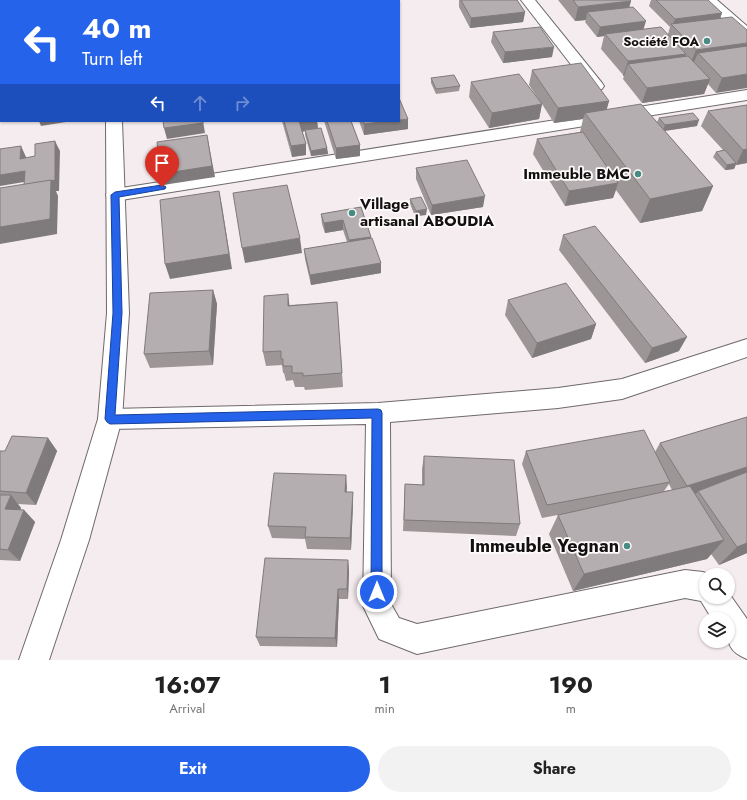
<!DOCTYPE html>
<html lang="en">
<head>
<meta charset="utf-8">
<style>
  :root { --surface:#fff; --page:#f2f2f2; --text:#222; --muted:#767676; --accent:#2563eb }
  body { margin:0; font-family:Jost,sans-serif; background:var(--page); color:var(--text); height:100vh; display:flex; flex-direction:column; font-size:15px; white-space:nowrap }
  * { box-sizing:border-box; margin:0 }
  p { font-size:13px; color:var(--muted) }
  .icon { flex:none; width:22px; height:22px; fill:none; stroke:currentColor; stroke-width:2; stroke-linecap:round; stroke-linejoin:round }
  .map { position:relative; height:660px; overflow:hidden }
  .side { display:flex; flex-direction:column; background:var(--surface); flex:1 }
  .side>* { flex:none }
  .hud { position:absolute; left:0px; top:0px; width:400px; height:122px; box-shadow:0 1px 3px #0004; background:#2563eb; color:#fff; overflow:hidden }
  .buttons { position:absolute; left:699px; top:568px; display:grid; gap:8px }
  .buttons a { display:grid; place-items:center; width:36px; height:36px; border-radius:50%; background:var(--surface); box-shadow:0 1px 3px #0004; font-size:20px }
  .pin { position:absolute; display:grid; place-items:center; width:34px; height:34px; color:#fff; margin:-41px -17px; border-radius:50% 50% 50% 0; rotate:-45deg; box-shadow:0 0 4px #0007 }
  .pin .icon { rotate:45deg }
  .me { position:absolute; width:44px; margin:-22px; rotate:0deg; stroke-linejoin:round; filter:drop-shadow(0 0 3px #0008) }
  .turn { display:flex; align-items:center; gap:14px; height:84px; padding:0 16px; font-size:18px }
  .turn .icon { width:52px; height:52px; stroke-width:2.5 }
  .turn b { display:block; font-size:28px; line-height:34px }
  .lanes { display:flex; align-items:center; height:38px; padding:0 16px; background:#0003; justify-content:center; gap:20px; direction:ltr }
  .lanes .off { opacity:.35 }
  .eta { display:flex; justify-content:space-evenly; align-items:center; height:68px; text-align:center }
  .eta b { font-size:24px; font-weight:700; line-height:28px }
  .cta { display:flex; gap:8px; margin-top:auto; padding:8px 16px }
  .cta a { flex:1; height:46px; border-radius:24px; background:var(--accent); color:#fff; font-size:16px; font-weight:700; line-height:46px; text-align:center }
  .cta a+a { background:var(--page); color:var(--text) }
  .map>svg:first-child { display:block }
  .lines { fill:none; stroke-linecap:round; stroke-linejoin:round }
  .minor-casing { stroke:#6f696a; stroke-width:2 }
  .tertiary-casing { stroke:#6f696a; stroke-width:2 }
  .minor { fill:#fff; fill-rule:evenodd }
  .tertiary { fill:#fff; fill-rule:evenodd }
  .wall { fill:#9c9697; fill-rule:evenodd }
  .shaded-wall { fill:#7f7a7b }
  .building { fill:#b5aeb0; stroke:#7f7a7b }
  .route { fill:#2563eb; stroke:#184099 }
  .poi-dot { fill:#468c84; stroke:#fffbfb; stroke-width:1.5 }
  .labels { text-anchor:middle; dominant-baseline:central; stroke-width:3.5; stroke-linejoin:round; paint-order:stroke }
  .far-poi-label { font-size:13px; font-weight:bold; fill:#131011; stroke:#fffbfb; text-anchor:end }
  .poi-label { font-size:15px; font-weight:bold; fill:#131011; stroke:#fffbfb; text-anchor:end }
  .near-poi-label { font-size:18px; font-weight:bold; fill:#131011; stroke:#fffbfb; text-anchor:end }
</style>
</head>
<body>
<div class="map">
<svg width="747" height="660" viewBox="0 0 747 660">
  <rect width="100%" height="100%" fill="#f4ecee"/>
  <g class="lines">
    <defs>
      <g id="minor">
        <polygon points="521,0 535,0 602,83 604,86 602,89 596,91 590,89"/>
        <polygon points="702,0 717,0 747,26 747,38 742,37"/>
        <polygon points="747,90 747,100 115,201 108,199 106,195 108,191 115,189"/>
        <path d="M747,339V357L622,399L558,408L390,422L391,604L399,618L417,624L685,570L703,572L711,575H706V597H728V592L747,619V659C725,650 728,640 728,619H712L701,601L685,598L417,654L379,639L363,606L366,424L110,429L101,426L98,419L101,412L110,409L378,403L558,388L622,379Z"/>
      </g>
      <g id="tertiary">
        <rect x="104" y="0" width="14" height="1"/>
        <polygon points="106,121 122,121 129,313 122,419 89,540 49,660 19,660 61,540 98,419 107,313"/>
      </g>
    </defs>
    <use href="#minor" class="minor-casing"/>
    <use href="#tertiary" class="tertiary-casing"/>
    <use href="#minor" class="minor"/>
    <use href="#tertiary" class="tertiary"/>
  </g>
  <g class="wall">
    <polygon points="459,0 517,0 525,12 523,22 470,28 459,7"/>
    <polygon points="558,0 630,0 631,1 629,7 643,29 668,34 670,27 649,6 651,0 708,0 722,13 720,18 747,30 716,93 708,84 704,94 642,103 623,79 624,76 601,49 604,36 597,37 585,22 586,20 575,21"/>
    <polygon points="493,32 552,57 503,63 491,42"/>
    <polygon points="532,70 609,101 606,110 657,122 659,118 697,126 665,131 713,186 702,211 640,223 616,190 613,198 565,206 533,154 537,139 580,132 583,119 554,123 542,104 539,119 489,128 469,97 471,82 541,103 529,85"/>
    <polygon points="431,78 460,86 459,91 436,94 431,83"/>
    <polygon points="747,105 747,163 736,165 734,169 725,170 713,157 716,152 723,150 701,126 708,111"/>
    <polygon points="282,121 317,121 318,128 327,148 328,154 311,156 305,135 305,131 302,132 306,144 306,155 292,157"/>
    <polygon points="324,121 351,121 360,145 360,156 336,159"/>
    <polygon points="359,121 399,121 408,129 364,135"/>
    <polygon points="416,168 483,207 431,215 416,179"/>
    <polygon points="410,199 426,215 415,216 410,204"/>
    <polygon points="361,207 371,238 381,273 311,285 305,259 304,249 347,242 343,230 325,233 322,224 321,214"/>
    <polygon points="563,235 679,351 645,363 559,250"/>
    <polygon points="213,290 217,304 213,365 150,368 144,354"/>
    <polygon points="508,300 596,324 591,339 532,358 505,315"/>
    <polygon points="337,302 343,387 305,390 304,387 295,387 293,380 286,381 284,373 283,373 282,365 266,366 263,352 290,305"/>
    <path d="M747,417V553L719,565L711,554L707,559L573,591L549,534L558,515L568,513L542,518L522,464L526,451L655,452L660,443ZM669,484L672,490L664,491Z"/>
    <polygon points="48,438 57,451 36,505 18,504 21,508 20,510 24,510 35,522 20,561 0,560 0,451 5,451"/>
    <polygon points="424,456 520,524 516,536 403,531 405,484 422,485 422,469"/>
    <polygon points="346,475 346,492 353,504 351,550 307,549 305,539 272,538 268,526"/>
    <polygon points="348,560 349,571 348,599 339,599 337,647 260,646 256,637"/>
  </g>
  <g class="shaded-wall">
    <polygon points="631,1 627,15 587,12 586,20 575,21 578,7"/>
    <polygon points="525,12 523,22 470,28 471,18"/>
    <polygon points="722,13 718,23 672,26 675,19"/>
    <polygon points="646,21 643,31 605,34 604,36 597,37 600,27"/>
    <polygon points="747,43 747,57 698,53 693,64 690,65 696,50"/>
    <polygon points="554,47 552,57 503,63 505,52"/>
    <polygon points="686,54 681,69 628,64 624,76 623,76 628,61"/>
    <rect x="0" y="64" width="1" height="16"/>
    <polygon points="747,74 747,88 716,93 722,78"/>
    <polygon points="710,79 704,94 642,103 647,88"/>
    <polygon points="609,101 605,116 585,113 583,119 554,123 558,108"/>
    <polygon points="542,104 539,119 489,128 492,113"/>
    <polygon points="408,119 408,129 364,135 364,124 390,121 399,121 399,120"/>
    <polygon points="699,120 697,126 663,131 665,125"/>
    <polygon points="39,121 66,121 66,122 41,126"/>
    <polygon points="203,121 205,133 167,139 164,128"/>
    <polygon points="299,121 317,121 318,129 300,132"/>
    <polygon points="207,135 215,177 163,185 160,174"/>
    <polygon points="55,141 60,151 59,191 56,191 58,196 57,234 0,244 0,227"/>
    <polygon points="306,144 306,155 292,157 291,146"/>
    <polygon points="360,145 360,156 336,159 336,148"/>
    <polygon points="21,146 26,157 25,169 20,159"/>
    <polygon points="327,148 328,154 311,156 311,151"/>
    <polygon points="747,149 747,163 736,165 743,150"/>
    <polygon points="736,163 734,169 725,170 727,165"/>
    <polygon points="25,171 30,181 0,186 0,175"/>
    <polygon points="618,183 613,198 565,206 569,191"/>
    <polygon points="713,186 702,211 640,223 650,199"/>
    <polygon points="219,191 222,206 232,269 170,279 165,264"/>
    <polygon points="485,196 483,207 431,215 432,205"/>
    <polygon points="427,209 426,215 415,216 416,211"/>
    <polygon points="343,220 343,230 325,233 324,223"/>
    <polygon points="371,237 371,247 350,251 349,240"/>
    <polygon points="300,238 302,253 245,263 242,248"/>
    <polygon points="381,263 381,273 311,285 310,275"/>
    <polygon points="213,290 217,304 213,365 209,351"/>
    <polygon points="288,294 290,309 288,306"/>
    <polygon points="596,324 591,339 532,358 537,343"/>
    <polygon points="687,337 679,351 645,363 652,348"/>
    <polygon points="48,438 57,451 36,505 26,493"/>
    <polygon points="747,467 747,477 698,491 697,493 678,499 687,486"/>
    <polygon points="346,475 347,487 346,504 345,492"/>
    <polygon points="353,492 353,504 351,550 350,538"/>
    <polygon points="11,495 21,508 16,521 5,509"/>
    <polygon points="24,510 35,522 20,561 8,550"/>
    <polygon points="724,540 707,559 573,591 584,574"/>
    <polygon points="747,543 747,553 719,565 737,547"/>
    <polygon points="348,560 349,571 348,599 347,589"/>
    <polygon points="338,589 339,599 337,647 335,638"/>
  </g>
  <g class="building">
    <rect x="217" y="0" width="78" height="1"/>
    <polygon points="461,0 517,0 525,12 471,18"/>
    <polygon points="573,0 630,0 631,1 578,7"/>
    <polygon points="656,0 708,0 722,13 675,19"/>
    <polygon points="633,7 646,21 600,27 587,12"/>
    <rect x="0" y="17" width="1" height="47"/>
    <polygon points="732,17 747,30 747,43 696,50 671,24"/>
    <polygon points="540,27 554,47 505,52 493,32"/>
    <polygon points="661,27 686,54 628,61 605,34"/>
    <polygon points="747,46 747,74 722,78 698,53"/>
    <polygon points="688,56 710,79 647,88 628,64"/>
    <polygon points="581,63 609,101 558,108 532,70"/>
    <polygon points="519,74 542,104 492,113 471,82"/>
    <polygon points="454,75 460,86 436,89 431,78"/>
    <polygon points="399,98 408,119 399,120"/>
    <polygon points="641,104 713,186 650,199 585,113"/>
    <polygon points="747,105 747,149 743,150 708,111"/>
    <polygon points="693,113 699,120 665,125 659,118"/>
    <polygon points="163,121 203,121 203,123 164,128"/>
    <polygon points="284,121 300,121 299,121 306,144 291,146"/>
    <polygon points="327,121 351,121 360,145 336,148"/>
    <polygon points="363,121 390,121 364,124"/>
    <polygon points="321,128 327,148 311,151 305,130"/>
    <polygon points="583,132 618,183 569,191 537,139"/>
    <polygon points="207,135 212,166 160,174 157,142"/>
    <polygon points="55,141 55,180 24,185 25,171 0,175 0,149 21,146 20,159 35,156 35,144"/>
    <polygon points="725,150 736,163 727,165 716,152"/>
    <polygon points="467,160 485,196 432,205 416,168"/>
    <polygon points="51,180 50,219 0,227 0,188"/>
    <polygon points="287,185 300,238 242,248 233,193"/>
    <polygon points="219,191 229,254 165,264 160,200"/>
    <polygon points="421,197 427,209 416,211 410,199"/>
    <polygon points="361,207 371,237 349,240 343,220 324,223 321,214"/>
    <polygon points="595,226 687,337 652,348 563,235"/>
    <polygon points="372,238 381,263 310,275 304,249"/>
    <polygon points="566,283 596,324 537,343 508,300"/>
    <polygon points="213,290 209,351 144,354 150,293"/>
    <polygon points="288,294 288,306 337,302 342,373 303,376 303,373 292,373 292,366 283,366 283,359 281,359 281,351 263,352 264,296"/>
    <polygon points="747,417 747,467 687,486 660,443"/>
    <polygon points="644,430 670,482 547,505 526,451"/>
    <polygon points="12,436 48,438 26,493 0,491 0,451 5,451"/>
    <polygon points="424,456 514,460 520,524 404,520 405,484 424,485"/>
    <polygon points="747,472 747,543 737,547 698,491"/>
    <polygon points="274,473 346,475 345,492 353,492 350,538 305,537 306,527 268,526"/>
    <polygon points="690,486 724,540 584,574 558,515"/>
    <polygon points="0,495 11,495 5,509 24,510 8,550 0,549"/>
    <polygon points="265,558 348,560 347,589 338,589 335,638 256,637"/>
  </g>
  <polygon class="route" points="162,185 166,187 165,189 119,197 122,313 115,415 378,409 381,410 382,413 382,592 381,596 377,597 372,596 371,592 372,418 110,424 107,422 105,419 113,313 111,195 115,192"/>
  <g class="poi-dot">
    <circle cx="707" cy="41" r="4"/>
    <circle cx="638" cy="174" r="4"/>
    <circle cx="352" cy="213" r="4"/>
    <circle cx="627" cy="546" r="4"/>
  </g>
  <g class="labels">
    <g class="far-poi-label">
      <text x="699" y="41">Société FOA</text>
    </g>
    <g class="poi-label">
      <text x="630" y="174">Immeuble BMC</text>
      <text x="360" y="204" text-anchor="start">Village<tspan x="360" dy="17">artisanal ABOUDIA</tspan></text>
    </g>
    <g class="near-poi-label">
      <text x="619" y="546">Immeuble Yegnan</text>
    </g>
  </g>
</svg>
<div class="buttons">
<a><svg class="icon" aria-label="search" viewBox="0 0 24 24"><circle cx="10" cy="10" r="6"/><path d="M15 15l6 6"/></svg></a>
<a><svg class="icon" aria-label="layers" viewBox="0 0 24 24"><path d="M12 4l9 5-9 5-9-5zM3 14l9 5 9-5"/></svg></a>
</div>
<div class="pin" style="left:162px;top:187px;background:#d93025"><svg class="icon" aria-label="arrive" viewBox="0 0 24 24"><path d="M6 21V4h12l-3 4 3 4H6"/></svg></div>
<svg class="me" style="left:377px;top:592px" viewBox="-20 -20 40 40"><circle r="17" fill="#2563eb" stroke="#fff" stroke-width="3"/><path d="M0-11L8 9 0 5-8 9z" fill="#fff"/></svg>
<div class="hud">
<div class="turn"><svg class="icon" aria-label="left" viewBox="0 0 24 24"><path d="M17 20v-9H6M10 6l-5 5 5 5"/></svg><div><b>40 m</b>Turn left</div></div>
<div class="lanes"><svg class="icon" aria-label="left" viewBox="0 0 24 24"><path d="M17 20v-9H6M10 6l-5 5 5 5"/></svg><svg class="icon off" aria-label="ahead" viewBox="0 0 24 24"><path d="M12 20V5M6 11l6-6 6 6"/></svg><svg class="icon off" aria-label="right" viewBox="0 0 24 24"><path d="M7 20v-9h11M14 6l5 5-5 5"/></svg></div>
</div>
</div>
<section class="side">
<div class="eta">
<div><b>16:07</b><p>Arrival</p></div>
<div><b>1</b><p>min</p></div>
<div><b>190</b><p>m</p></div>
</div>
<div class="cta"><a>Exit</a><a>Share</a></div>
</section>
</body>
</html>
